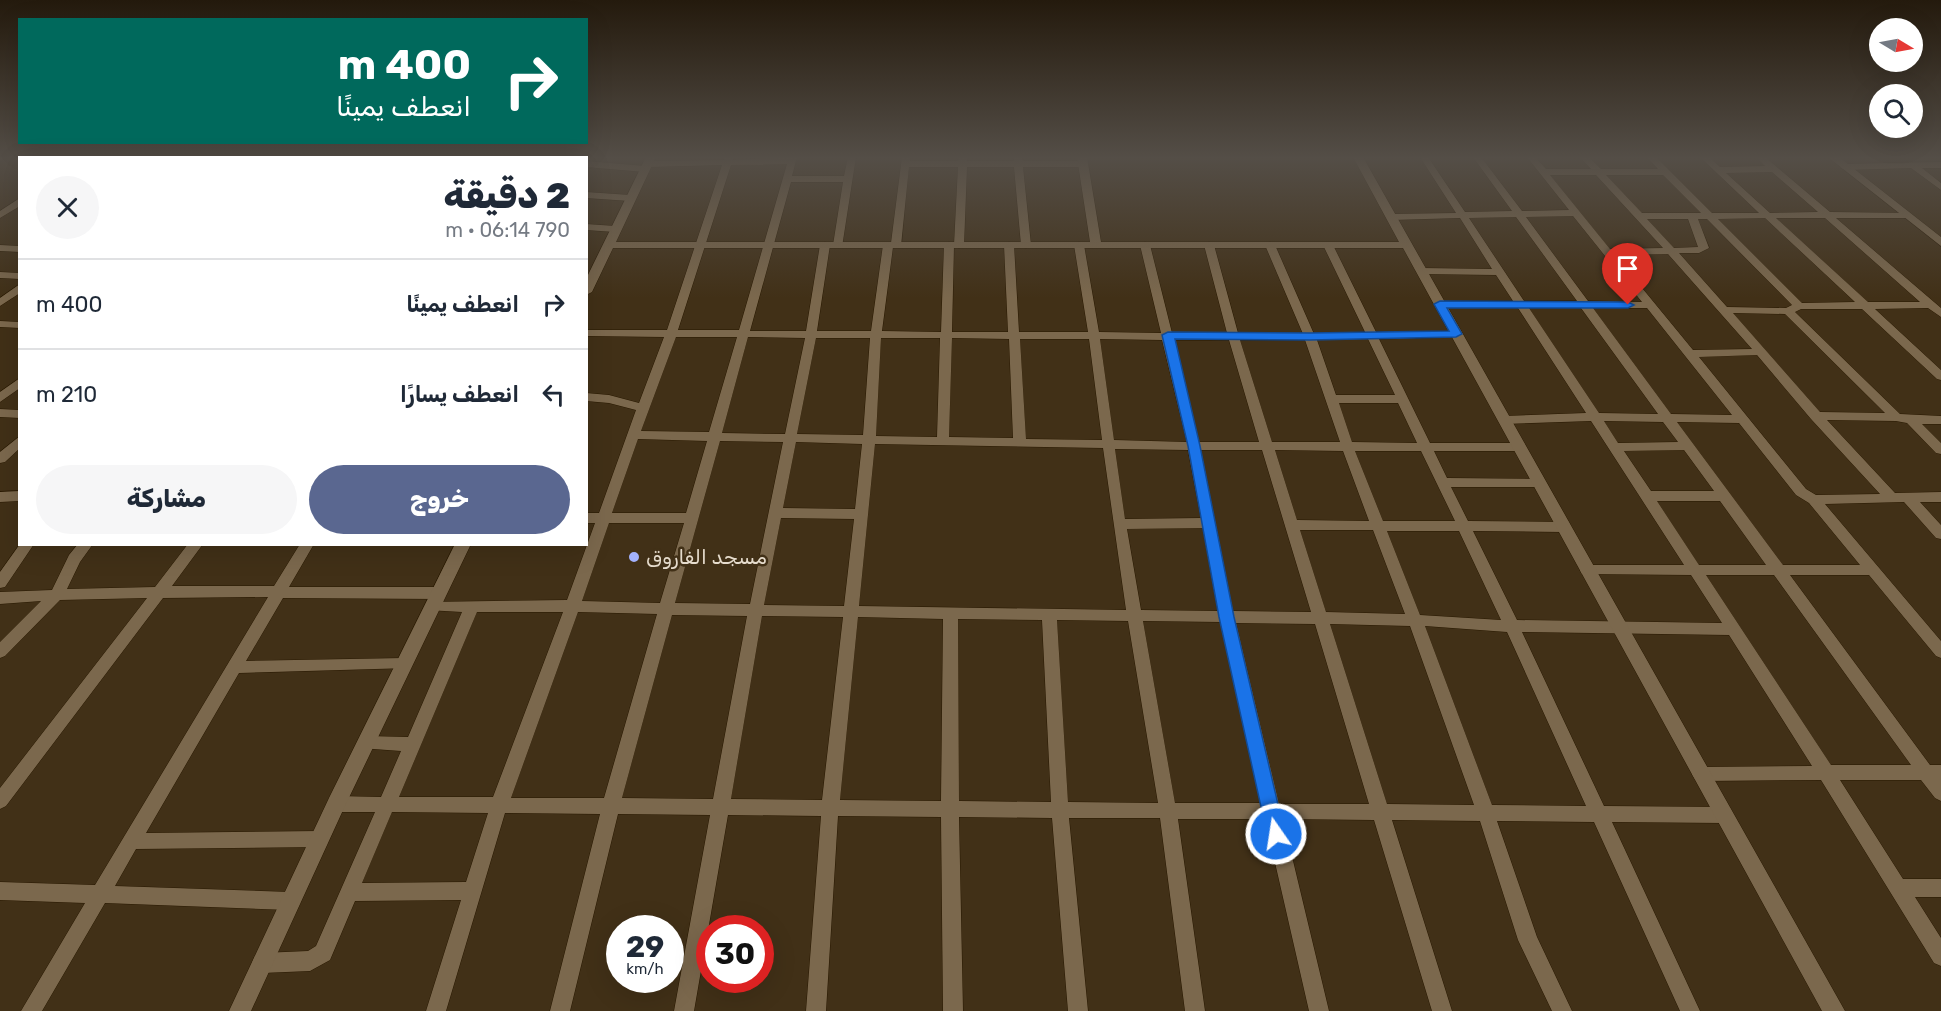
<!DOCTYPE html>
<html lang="ar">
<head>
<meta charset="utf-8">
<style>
  :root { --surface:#fff; --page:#f6f6f7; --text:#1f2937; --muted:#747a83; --line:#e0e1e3; --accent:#5a6790 }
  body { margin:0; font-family:Rubik,"Noto Sans Arabic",sans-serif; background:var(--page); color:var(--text); direction:rtl; height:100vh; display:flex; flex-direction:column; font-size:22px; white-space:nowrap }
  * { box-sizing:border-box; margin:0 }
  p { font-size:20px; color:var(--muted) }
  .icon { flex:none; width:33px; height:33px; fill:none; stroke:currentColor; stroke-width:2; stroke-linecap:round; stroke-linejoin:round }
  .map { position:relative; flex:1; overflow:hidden; direction:ltr }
  .panel { position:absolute; left:18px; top:156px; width:570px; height:390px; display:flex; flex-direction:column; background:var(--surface); border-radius:0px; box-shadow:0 6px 24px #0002; direction:rtl }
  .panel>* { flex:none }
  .guide { position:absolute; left:18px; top:18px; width:570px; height:126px; border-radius:0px; box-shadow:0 6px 24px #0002; direction:rtl; background:#00695c; color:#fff; overflow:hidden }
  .needle { width:39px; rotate:100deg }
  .tools { position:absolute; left:1869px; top:18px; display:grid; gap:12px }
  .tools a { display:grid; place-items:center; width:54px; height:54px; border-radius:50%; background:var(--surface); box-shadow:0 6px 24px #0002; font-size:30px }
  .speed { position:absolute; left:606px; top:915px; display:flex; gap:12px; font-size:30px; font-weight:700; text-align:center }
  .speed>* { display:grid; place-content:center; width:78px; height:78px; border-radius:50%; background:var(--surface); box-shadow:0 6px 24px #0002; line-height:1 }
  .speed small { font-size:15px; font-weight:400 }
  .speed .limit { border:9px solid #d22; background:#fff; color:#111 }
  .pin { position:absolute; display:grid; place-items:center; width:51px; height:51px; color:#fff; margin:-62px -26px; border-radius:50% 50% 50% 0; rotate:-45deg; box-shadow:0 0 6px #0007 }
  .pin .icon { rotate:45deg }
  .me { position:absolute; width:66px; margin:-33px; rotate:347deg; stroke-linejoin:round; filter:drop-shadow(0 0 4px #0008) }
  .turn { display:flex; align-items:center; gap:21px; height:126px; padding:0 18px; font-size:27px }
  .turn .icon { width:78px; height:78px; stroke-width:2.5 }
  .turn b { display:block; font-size:42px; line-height:51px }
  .round { display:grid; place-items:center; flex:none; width:63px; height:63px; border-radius:32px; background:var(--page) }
  .summary { display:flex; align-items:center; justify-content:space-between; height:102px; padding:0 18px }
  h1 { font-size:36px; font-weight:800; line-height:45px }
  .cta { display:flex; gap:12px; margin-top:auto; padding:12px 18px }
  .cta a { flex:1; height:69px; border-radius:36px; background:var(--accent); color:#fff; font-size:24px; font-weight:800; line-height:69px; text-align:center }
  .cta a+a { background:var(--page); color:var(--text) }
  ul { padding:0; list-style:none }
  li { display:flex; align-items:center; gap:18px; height:90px; padding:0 18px; border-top:2px solid var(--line) }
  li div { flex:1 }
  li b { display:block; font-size:22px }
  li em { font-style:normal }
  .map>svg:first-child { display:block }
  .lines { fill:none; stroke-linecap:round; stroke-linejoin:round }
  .minor-casing { stroke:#281800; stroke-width:1 }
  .tertiary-casing { stroke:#281800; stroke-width:1 }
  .minor { fill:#7b684d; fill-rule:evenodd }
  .tertiary { fill:#7b684d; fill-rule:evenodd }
  .route { fill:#1a73e8; stroke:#114b97; stroke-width:1.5 }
  .poi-dot { fill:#a3b2fd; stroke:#413017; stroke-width:2 }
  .labels { text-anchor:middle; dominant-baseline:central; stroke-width:5; stroke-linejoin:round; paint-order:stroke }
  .poi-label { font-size:20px; fill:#e6dccd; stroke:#413017; text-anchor:start }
</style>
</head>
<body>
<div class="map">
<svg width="1941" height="1011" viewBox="0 0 1941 1011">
  <rect width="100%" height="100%" fill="#413017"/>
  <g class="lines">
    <defs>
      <g id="minor">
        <polygon points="0,157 6,157 0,161"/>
        <polygon points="75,157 84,157 75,158"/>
        <polygon points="173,157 182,157 173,158"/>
        <rect x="233" y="157" width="8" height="1"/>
        <polygon points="298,157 307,157 298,158"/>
        <rect x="355" y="157" width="8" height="1"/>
        <polygon points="421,157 430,157 421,158"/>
        <rect x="544" y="157" width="8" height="1"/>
        <path d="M725,157H733V160L797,157L792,176H844L848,157H856L842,247H834L833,245L843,182H791L750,331H806L820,245L825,242L830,245L817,331H871L883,245L891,243L902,157H910V161H958L959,157H967V161H1014V157H1022L1023,161H1083L1088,164L1083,167H1023L1031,245L1026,248L1021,245L1014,167H967L964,245L959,248L954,245L952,332H1008L1004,245L1009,242L1014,245L1019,332H1088L1074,245L1079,242L1084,245L1099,332L1161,333L1140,245L1145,242L1150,245L1172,333H1227L1204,245L1209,242L1214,245L1238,333L1303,334L1265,245L1270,242L1275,245L1314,334L1365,332L1323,245L1324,243H1332L1376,332L1456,331L1462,334L1456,337L1379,339L1430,443H1519L1525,447L1519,451H1434L1447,478L1539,479L1546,483L1539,487H1451L1468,521L1563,522L1570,527L1563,532L1473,531L1517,620L1722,623L1691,575L1582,574L1580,570L1582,566L1587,565H1684L1591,421L1504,424L1498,420L1504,416L1586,413L1518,308L1440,307L1435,304L1440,301H1513L1496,275L1421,274L1416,271L1421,268L1492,269L1460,218L1391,220L1386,217L1391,214L1456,213L1420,157H1428L1465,212L1512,211L1473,157H1481L1522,211L1569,210L1527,157H1535L1546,169H1591L1580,157H1589L1601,169H1658L1647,157H1656L1712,213H1759L1700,157H1709L1720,167L1765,166L1756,157H1765L1830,212L1909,213L1911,215L1906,218H1836L1941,308V317L1928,308L1875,309L1941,370V380L1937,379L1862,309H1801L1795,312L1900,414L1941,416V424H1922L1941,443V454L1936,453L1907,423L1896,421L1827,420L1895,493L1941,492V502H1920L1941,525V539L1936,538L1904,502L1825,504L1941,641V658L1936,656L1869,575H1790L1930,765H1941V801L1935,798L1921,780H1840L1903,879H1941V897H1915L1941,938V966L1934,963L1821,780L1701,781L1695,779L1692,774L1695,769L1701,767L1812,766L1729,635L1522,632L1604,806L1724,807L1730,809L1733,815L1730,821L1724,823L1612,822L1700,1011H1680L1594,822L1497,821L1537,937L1572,1011H1552L1518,940L1480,821L1392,820L1452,1011H1432L1374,820L1283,819L1329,1011H1309L1265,819H1178L1205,1011H1185L1160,818H1069L1088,1011H1068L1052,818L959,817L963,1011H943L941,817L838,816L826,1011H806L821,816L728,815L694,1011H674L710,815L618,814L570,1011H550L600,814L505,813L446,1011H426L461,900L355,901L330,960L310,971L262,973L255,970L252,963L255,956L262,953L308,951L316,946L375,812H336L330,810L327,804L330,798L336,796L381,797L401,751L360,748L358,743L360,738L366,736L408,737L462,612L427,610L425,606L427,602L567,600L595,523H586V513H599L636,410L609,403L586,401V393L609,395L639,403L664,337L586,336V330H667L722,165L648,167L643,164L648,161L724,160ZM787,164L739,330H678L731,165ZM909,167H958L954,245L949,242L944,245L941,332L882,331L893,247L901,245ZM1772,172L1818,212L1770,213L1726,173ZM1550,175H1596L1663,248L1610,249ZM1606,175H1663L1701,213H1642ZM1573,216L1642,302L1588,301L1526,217ZM1516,217L1577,301H1524L1469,218ZM1765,218L1855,302L1802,303L1718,219ZM1776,218H1825L1920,302H1868ZM1647,219H1688L1698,247L1674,248ZM1698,219H1707L1792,305L1786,308L1727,307L1679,253H1699L1709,248ZM1668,254L1752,349L1693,350L1615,255ZM1529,308H1581L1658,414L1599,413ZM1593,308H1647L1732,415L1671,414ZM1733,313L1785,314L1885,413L1820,412ZM676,337H737L709,432L641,431ZM748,337L805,338L785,434L722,433ZM816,338H870L863,435L797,434ZM881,338H940L937,437L876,436ZM952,338L1009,339L1013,438L949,437ZM1020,339H1089L1102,440L1026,439ZM1100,339L1162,340L1187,442L1114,440ZM1368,339L1395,395H1336L1317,340ZM1174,340H1229L1259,442H1199ZM1240,340H1305L1340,442H1272ZM1757,355L1811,419L1880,494L1816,495L1806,489L1699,357ZM1339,403H1398L1417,443L1352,442ZM1604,421L1663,422L1678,442L1618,443ZM1677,422L1739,423L1796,495L1809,503L1860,565H1783ZM638,439L707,441L686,513H612ZM720,441L783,442L750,604L675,603ZM796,442L862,444L855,509L783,508ZM875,444L1103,448L1126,610L859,606ZM1115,449L1188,450L1201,518L1125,519ZM1201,450H1262L1311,612L1233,611ZM1275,450L1343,451L1369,521L1297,520ZM1684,450L1714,491H1651L1624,451ZM1355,451H1421L1455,521H1383ZM1657,501H1720L1766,565H1699ZM781,518L854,519L844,606L764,605ZM609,523H684L660,603L582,601ZM1203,528L1218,611L1141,610L1127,529ZM1300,530H1373L1405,614L1326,612ZM1387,531H1459L1501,620L1420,615ZM1706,575H1774L1911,765H1831ZM477,612H563L493,797H399ZM578,612L657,614L604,798H511ZM672,615L747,616L713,799L622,798ZM762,616L843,617L822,800L731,799ZM858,617L943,619L941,801L840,800ZM958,619L1042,620L1051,802L959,801ZM1057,620L1128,621L1158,803L1068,802ZM1143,621L1221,622L1262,803H1175ZM1236,623L1315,624L1369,804H1279ZM1330,624L1410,626L1474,805L1387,804ZM1425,626L1507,632L1586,806L1492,805ZM392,812L488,813L466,882L362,883Z"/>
        <polygon points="586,161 645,166 650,169 645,172 586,167"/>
        <polygon points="1941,162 1941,168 1922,168 1941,183 1941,190 1911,168 1845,170 1840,167 1845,164"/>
        <polygon points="586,192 630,195 635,198 630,201 586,198"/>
        <polygon points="20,198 20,206 0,218 0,211"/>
        <polygon points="586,224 615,226 620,229 615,232 586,230"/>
        <polygon points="0,245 20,246 20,252 0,251"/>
        <polygon points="0,272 20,273 20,279 0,278"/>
        <polygon points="20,284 20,293 0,306 0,298"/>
        <polygon points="0,321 20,322 20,328 0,327"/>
        <polygon points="20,378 20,388 0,402 0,392"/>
        <polygon points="20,436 20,448 5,462 0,463 0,452"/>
        <polygon points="20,491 20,501 0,502 0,492"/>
        <polygon points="20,544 34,544 5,587 0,588 0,572"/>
        <polygon points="78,544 93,544 80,562 67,589 155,587 188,544 203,544 172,586 274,586 300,544 314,544 289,587 439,587 444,589 446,593 444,597 439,599 283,598 246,661 404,658 410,660 412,664 410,668 239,673 146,833 320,831 326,833 329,839 326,845 320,847 136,849 115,886 290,892 297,895 299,901 297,907 290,910 105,903 42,1011 21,1011 85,903 0,900 0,882 95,885 268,597 163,598 6,806 0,809 0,788 147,598 60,600 5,656 0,658 0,642 41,601 0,604 0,592 52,590 69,555"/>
      </g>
      <g id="tertiary">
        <polygon points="646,157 656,157 616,242 1090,242 1077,157 1087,157 1101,242 1399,242 1353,157 1363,157 1845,1011 1822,1011 1403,248 613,248 592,292 586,295 586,279"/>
        <polygon points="1828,157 1839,157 1941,237 1941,246"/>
        <polygon points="0,409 20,410 20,418 0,417"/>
        <polygon points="455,544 471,544 344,808 251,1011 229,1011 329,798"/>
      </g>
    </defs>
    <use href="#minor" class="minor-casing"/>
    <use href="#tertiary" class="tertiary-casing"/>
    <use href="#minor" class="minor"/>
    <use href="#tertiary" class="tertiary"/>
  </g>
  <linearGradient id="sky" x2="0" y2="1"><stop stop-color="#241a0d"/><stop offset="0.53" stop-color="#544e47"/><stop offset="1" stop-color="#544e47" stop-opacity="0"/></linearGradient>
  <rect width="1941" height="298" fill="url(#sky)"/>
  <polygon class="route" points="1440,301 1628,302 1634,305 1628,308 1447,308 1462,334 1456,337 1310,340 1175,339 1200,446 1234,617 1285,834 1282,840 1276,842 1270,840 1267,834 1219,617 1188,446 1162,335 1168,332 1310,333 1449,331 1434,304"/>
  <circle class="poi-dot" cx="634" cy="557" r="6"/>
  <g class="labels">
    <g class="poi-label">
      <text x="646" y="557">مسجد الفاروق</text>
    </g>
  </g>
</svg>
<div class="tools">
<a><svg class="needle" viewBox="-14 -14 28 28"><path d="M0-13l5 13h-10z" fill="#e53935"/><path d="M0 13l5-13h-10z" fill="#747a83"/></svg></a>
<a><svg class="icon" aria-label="search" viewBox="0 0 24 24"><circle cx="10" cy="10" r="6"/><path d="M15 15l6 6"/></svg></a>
</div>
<div class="speed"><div>29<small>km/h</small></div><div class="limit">30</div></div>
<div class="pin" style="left:1628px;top:305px;background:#d93025"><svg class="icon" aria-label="arrive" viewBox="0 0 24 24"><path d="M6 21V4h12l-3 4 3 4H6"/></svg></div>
<svg class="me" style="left:1276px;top:834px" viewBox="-20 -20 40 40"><circle r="17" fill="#1a73e8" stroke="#fff" stroke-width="3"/><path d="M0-11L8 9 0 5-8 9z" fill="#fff"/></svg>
<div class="guide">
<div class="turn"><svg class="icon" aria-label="right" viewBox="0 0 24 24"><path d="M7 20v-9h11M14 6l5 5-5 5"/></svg><div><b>400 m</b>انعطف يمينًا</div></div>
</div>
<section class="panel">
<div class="summary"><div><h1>2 دقيقة</h1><p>790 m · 06:14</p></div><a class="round"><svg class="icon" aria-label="close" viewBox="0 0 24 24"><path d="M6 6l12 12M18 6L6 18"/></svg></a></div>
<ul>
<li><svg class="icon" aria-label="right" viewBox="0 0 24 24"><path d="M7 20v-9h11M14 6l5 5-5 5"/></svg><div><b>انعطف يمينًا</b></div><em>400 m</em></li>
<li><svg class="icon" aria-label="left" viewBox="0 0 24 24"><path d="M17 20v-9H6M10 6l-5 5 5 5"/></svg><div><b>انعطف يسارًا</b></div><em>210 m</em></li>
</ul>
<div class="cta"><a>خروج</a><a>مشاركة</a></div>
</section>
</div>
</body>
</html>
